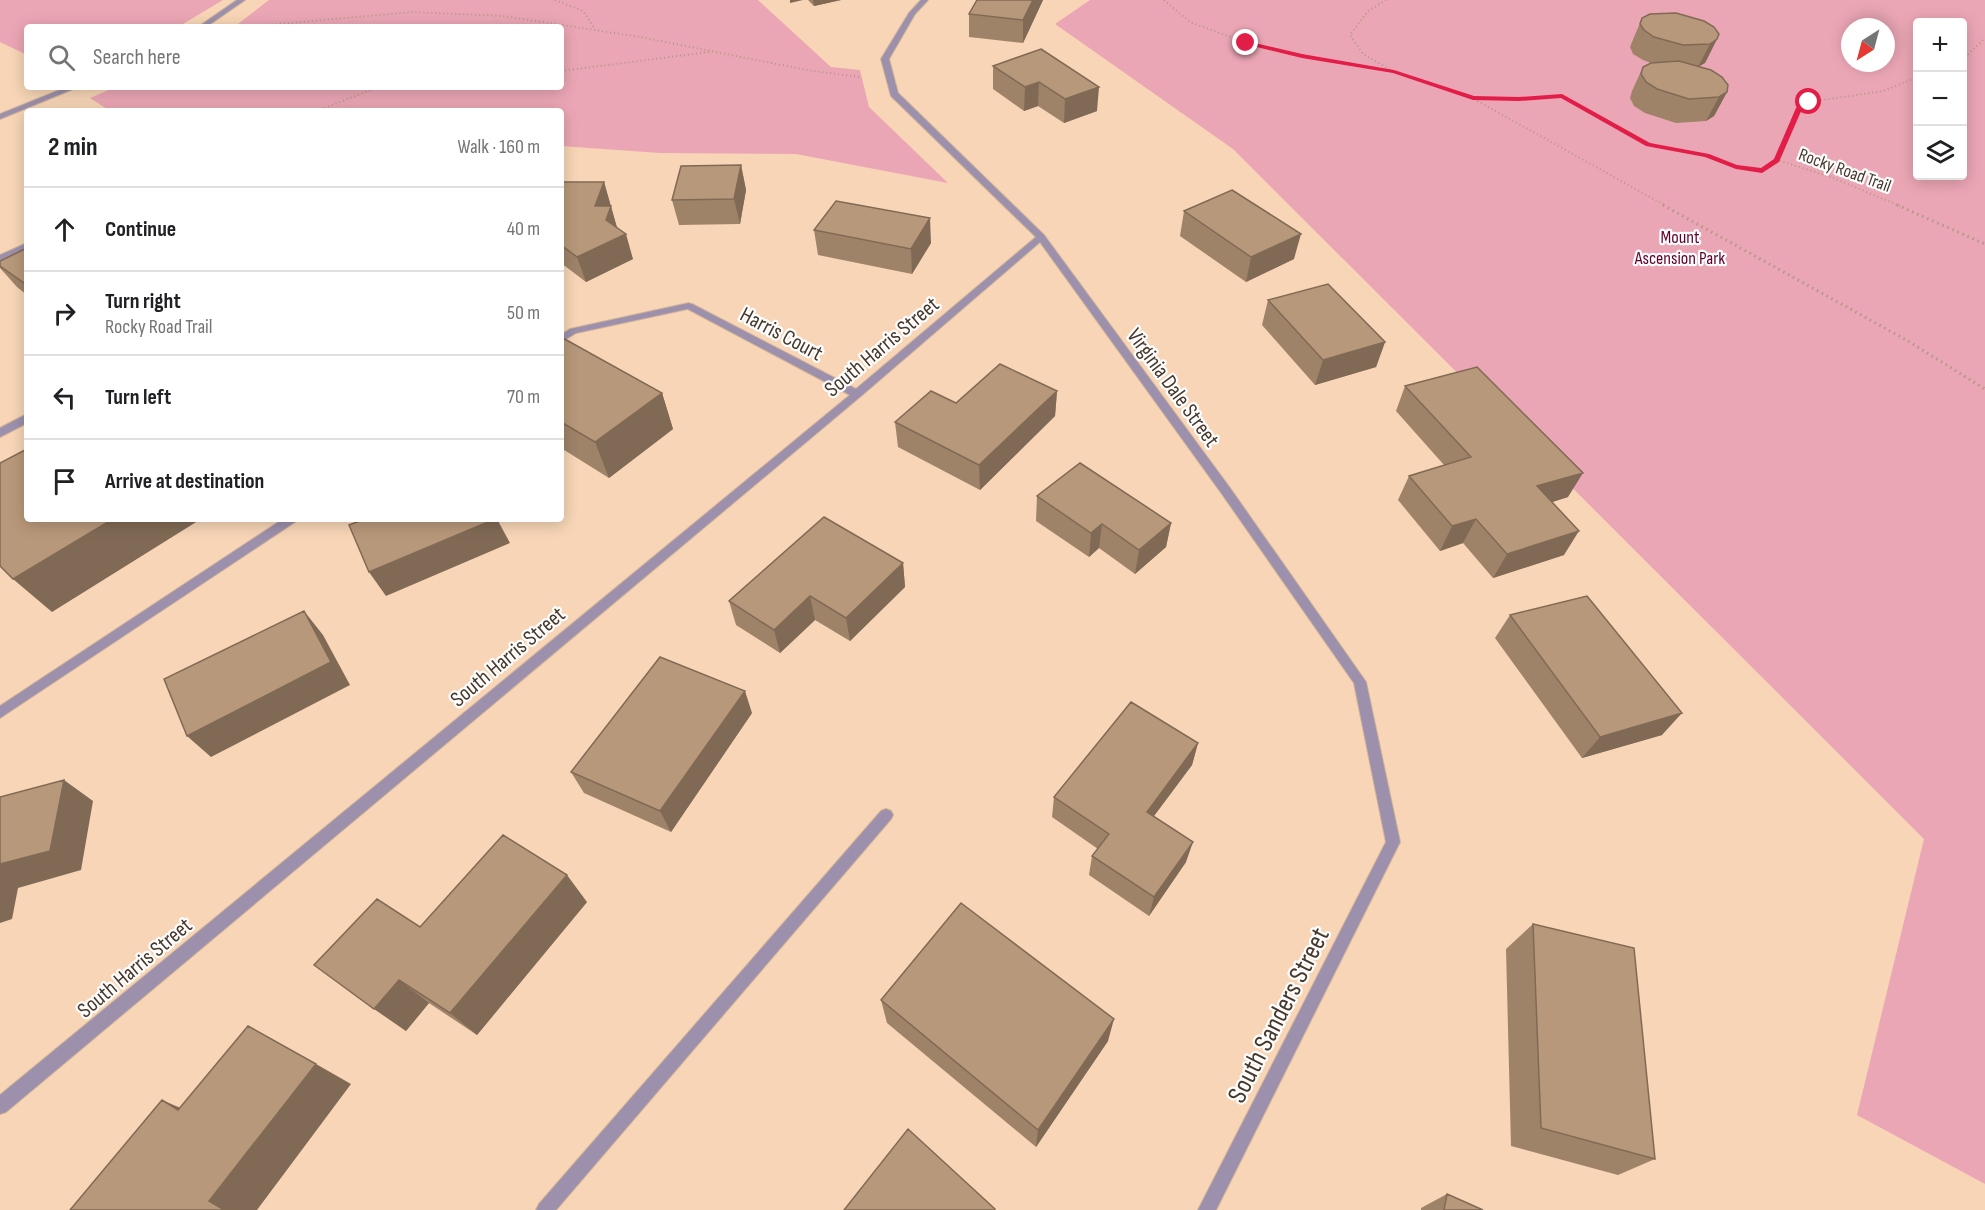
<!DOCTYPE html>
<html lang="en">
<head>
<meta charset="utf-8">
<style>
  :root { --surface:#fff; --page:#f2f2f2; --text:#202124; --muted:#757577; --line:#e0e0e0 }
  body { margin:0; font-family:"Sofia Sans Condensed",sans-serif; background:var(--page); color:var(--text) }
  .controls { position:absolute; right:18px; top:18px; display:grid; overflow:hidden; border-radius:6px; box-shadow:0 3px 15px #0003 }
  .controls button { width:54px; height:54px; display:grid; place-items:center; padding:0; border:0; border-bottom:2px solid var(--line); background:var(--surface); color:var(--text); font:30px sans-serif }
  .compass { position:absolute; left:1841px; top:18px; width:54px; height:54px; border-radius:50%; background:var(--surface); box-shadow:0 3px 15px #0003; rotate:216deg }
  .stop { position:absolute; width:18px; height:18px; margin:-14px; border:4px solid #e11d48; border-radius:50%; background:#fff }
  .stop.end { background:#e11d48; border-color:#fff; box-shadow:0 2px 6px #0008 }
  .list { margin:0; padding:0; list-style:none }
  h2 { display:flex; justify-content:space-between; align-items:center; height:78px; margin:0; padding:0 24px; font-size:26px }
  h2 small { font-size:20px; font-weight:400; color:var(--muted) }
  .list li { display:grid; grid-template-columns:39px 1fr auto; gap:18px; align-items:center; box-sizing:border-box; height:84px; padding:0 24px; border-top:2px solid var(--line) }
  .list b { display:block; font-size:22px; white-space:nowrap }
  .list p { margin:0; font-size:20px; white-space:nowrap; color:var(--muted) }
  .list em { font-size:20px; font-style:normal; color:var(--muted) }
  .icon { flex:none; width:33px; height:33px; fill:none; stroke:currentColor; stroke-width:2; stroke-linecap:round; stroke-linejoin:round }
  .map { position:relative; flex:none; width:1985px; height:1210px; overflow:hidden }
  .search { position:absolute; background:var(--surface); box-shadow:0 3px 15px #0003; left:24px; top:24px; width:540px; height:66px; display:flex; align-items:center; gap:15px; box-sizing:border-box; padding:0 21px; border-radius:6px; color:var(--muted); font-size:22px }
  .panel { position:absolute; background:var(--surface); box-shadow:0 3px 15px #0003; left:24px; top:108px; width:540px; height:414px; border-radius:6px }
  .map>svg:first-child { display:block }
</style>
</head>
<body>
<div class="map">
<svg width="1985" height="1210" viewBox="0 0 1985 1210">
  <rect width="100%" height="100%" fill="#f7d5b6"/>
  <path fill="#eba6b5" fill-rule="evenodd" d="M0,0H223L178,27H27V55L0,42Z
    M269,0H758L831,67L860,70L869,107L948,183L796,154L660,153L561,146V111H110L90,98L116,87H561V27H234Z
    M1090,0H1985V1184L1857,1115L1924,839L1233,149L1055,24ZM1918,22H1962V176H1918ZM1850,27H1886V63H1850Z"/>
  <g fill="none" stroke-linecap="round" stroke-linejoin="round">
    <g stroke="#d0b398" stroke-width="2">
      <path id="lane" d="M27,243V249L0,261V255Z
        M689,303L694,306L692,308L576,333L561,342V335L570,329Z
        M283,519H297L295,522L0,718V706Z
        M886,809L891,811L893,815L891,819L556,1210H536L539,1204L881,811Z"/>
    </g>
    <g stroke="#d0b398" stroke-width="2">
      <path id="street" d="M237,0H245L206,27H198Z
        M921,0H928L915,14L889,59L898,93L1044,235L1230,488L1366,682L1400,842L1216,1210H1198L1386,842L1354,683L1222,494L1040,242L861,396L6,1112L0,1114V1095L850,395L686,308V304H692L856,389L1036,237L891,96L881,59L909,13Z
        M67,87H78L0,119V114Z
        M27,414V423L0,437V428Z"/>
    </g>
    <path stroke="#b19880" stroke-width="2" stroke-dasharray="1 3" stroke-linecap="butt" d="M555,0L583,11L595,29
      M1164,0L1190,22L1246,43L1302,56L1391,71
      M1386,0L1368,11L1350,35L1363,54L1394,72L1473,98L1519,99L1562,96L1648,145L1706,156L1736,167L1762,171L1777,160L1831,177L1900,206
      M256,26L412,12L503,16L640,37L807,70L860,77
      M1962,60L1985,38
      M561,71L709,52
      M1474,99L1666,206
      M317,111L378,87
      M1777,160L1799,108L1809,102L1883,91L1918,77"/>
    <path stroke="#b19880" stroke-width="3" stroke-dasharray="1.5 4" stroke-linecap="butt" d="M1663,205L1908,341L1985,389
      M1897,205L1985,244"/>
    <use href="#lane" fill="#9c90ac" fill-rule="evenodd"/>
    <use href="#street" fill="#9c90ac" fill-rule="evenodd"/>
  </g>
  <path fill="#9e8369" d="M808,0H841L814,6Z
    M977,0H1043L1023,43L969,37V14Z
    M1642,18L1717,39L1705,63L1699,66L1727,92L1714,116L1706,121L1676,123L1645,113L1634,106L1630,98L1632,91L1643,67L1651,63L1643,60L1633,54L1630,47Z
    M1041,49L1097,111L1064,123L1038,106L1024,111L993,89V66Z
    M741,165L746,190L740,224L679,225L672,200Z
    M561,182H604L617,228L633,259L586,282L561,263Z
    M1184,211L1294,259L1246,282L1180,236Z
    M814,230L931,243L912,274L818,255Z
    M27,248V295L17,287L0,268V261Z
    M1268,300L1385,342L1376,367L1315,385L1262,325Z
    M561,337L662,393L673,429L609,478L561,448Z
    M1405,386L1568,497L1552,502L1564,555L1493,578L1463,543L1440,551L1398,500L1409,476L1444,465L1396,411Z
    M1057,391L1055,416L980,490L898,447L895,422L956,403Z
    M1037,496L1171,523L1166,547L1135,574L1099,548L1089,557L1036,521Z
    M903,563L905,587L850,641L815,620L780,653L736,625L729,601Z
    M1510,615L1662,735L1582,758L1495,638Z
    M752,713L671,832L584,793L571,772Z
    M1198,743L1192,765L1154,816L1186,862L1149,916L1089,875L1092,856L1098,849L1052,817L1054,797Z
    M587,902L477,1035L429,1003L406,1031L314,965L420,927Z
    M1533,924L1655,1159L1618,1175L1511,1146L1506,949Z
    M881,1000L1108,1041L1036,1147L887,1023Z
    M1447,1194L1483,1210H1421V1208Z"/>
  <path fill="#816a55" d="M790,0H803L790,3Z
    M813,0H841L814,6Z
    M1033,0H1043L1023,43V20Z
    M1717,39L1705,63L1698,67L1710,44Z
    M1039,82L1038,106L1024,111L1025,87Z
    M1099,87L1097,111L1064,123L1065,99Z
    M1727,92L1714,116L1706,121L1719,97Z
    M741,165L746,190L740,224L734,199Z
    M604,182L618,231L626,234L633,259L586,282L577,257Z
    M930,218L931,243L912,274L911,249Z
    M1301,234L1294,259L1246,282L1251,257Z
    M1385,342L1376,367L1315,385L1323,360Z
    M1057,391L1055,416L980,490L979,465Z
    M662,393L673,429L609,478L595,442Z
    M1583,473L1568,497L1524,511L1537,486Z
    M113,519H201L52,612L13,579Z
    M495,519H497L510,543L386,596L369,572Z
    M1476,519L1463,543L1440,551L1452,526Z
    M1171,523L1166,547L1135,574L1139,550Z
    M1102,524L1099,548L1089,557L1091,533Z
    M1579,531L1564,555L1493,578L1507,554Z
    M903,563L905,587L850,641L846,618Z
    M810,596L815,620L780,653L774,630Z
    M304,611L323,635L350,685L211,757L187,736Z
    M745,691L752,713L671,832L660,811Z
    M1682,713L1662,735L1582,758L1600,737Z
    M1198,743L1192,765L1142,832L1147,812Z
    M64,780L93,801L81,870L18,888L12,919L0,923V864Z
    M1193,842L1186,862L1149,916L1154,897Z
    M567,875L587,902L477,1035L450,1013Z
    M399,980L429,1003L406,1031L374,1009Z
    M1114,1019L1108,1041L1036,1147L1038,1130Z
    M316,1064L351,1084L257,1210H224L209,1201Z
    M162,1100L206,1119L178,1110Z"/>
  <path fill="#b8987a" stroke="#816a55" stroke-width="1.5" d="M977,0H1033L1023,20L969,14Z
    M1676,13L1704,21L1714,27L1719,34L1717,39L1710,44L1683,45L1654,37L1644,30L1640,24L1642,18L1650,14Z
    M1041,49L1099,87L1065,99L1039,82L1025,87L993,66Z
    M1679,61L1711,70L1722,77L1728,85L1727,92L1719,97L1689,99L1657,89L1646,82L1641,74L1643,67L1651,63Z
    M741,165L734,199L672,200L681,166Z
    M561,182H604L595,206H611L606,220L626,234L577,257L561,245Z
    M1232,190L1301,234L1251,257L1184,211Z
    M836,201L930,218L911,249L814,230Z
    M27,248V285L0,266V261Z
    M1328,284L1385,342L1323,360L1268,300Z
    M561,337L662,393L595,442L561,422Z
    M1000,364L1057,391L979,465L895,422L931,391L956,403Z
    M1477,367L1583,473L1537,486L1579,531L1507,554L1476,519L1452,526L1409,476L1471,457L1405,386Z
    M25,450L27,452V519H113L13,579L0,566V463Z
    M1080,463L1171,523L1139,550L1102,524L1091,533L1037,496Z
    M824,517L903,563L846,618L810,596L774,630L729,601Z
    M365,519H495L369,572L349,525Z
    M1587,596L1682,713L1600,737L1510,615Z
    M304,611L331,662L187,736L164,679Z
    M660,657L745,691L660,811L571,772Z
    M1131,702L1198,743L1147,812L1193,842L1154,897L1092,856L1109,834L1054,797Z
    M64,780L50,851L0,864V797Z
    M503,835L567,875L450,1013L399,980L374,1009L314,965L377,899L420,927Z
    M961,903L1114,1019L1038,1130L881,1000Z
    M1533,924L1634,948L1655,1159L1541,1128Z
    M248,1026L316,1064L209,1201L224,1210H70L162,1100L178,1110Z
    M908,1129L995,1209L994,1210H844Z
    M1447,1194L1483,1210H1444Z"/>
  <path fill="#e11d48" d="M1246,41L1302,54L1394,70L1474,96L1519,97L1562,94L1650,143L1709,154L1737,165L1761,168L1774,159L1796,108L1807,100L1812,102L1802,109L1779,162L1762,173L1736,169L1705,157L1646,146L1561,98L1519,101L1473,100L1393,73L1302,58L1244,44Z"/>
  <g text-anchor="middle" stroke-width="4.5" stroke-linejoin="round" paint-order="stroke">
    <g font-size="18" fill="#46392c" stroke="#fdfdfd">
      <text transform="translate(1845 170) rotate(20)" y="6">Rocky Road Trail</text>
    </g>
    <g font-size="18" fill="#60022a" stroke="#fdfdfd">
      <text x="1680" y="243">Mount<tspan x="1680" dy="21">Ascension Park</tspan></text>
    </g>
    <g font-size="22" fill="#46392c" stroke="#fdfdfd">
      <text transform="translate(782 333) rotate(28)" y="8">Harris Court</text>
      <text transform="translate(881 346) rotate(-40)" y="8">South Harris Street</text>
      <text transform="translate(1174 387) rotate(54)" y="8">Virginia Dale Street</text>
      <text transform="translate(507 656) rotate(-40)" y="8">South Harris Street</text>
      <text transform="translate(134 967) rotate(-40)" y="8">South Harris Street</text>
    </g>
    <g font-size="27" fill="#46392c" stroke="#fdfdfd">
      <text transform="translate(1278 1015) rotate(-63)" y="9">South Sanders Street</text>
    </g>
  </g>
</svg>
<div class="controls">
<button>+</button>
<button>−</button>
<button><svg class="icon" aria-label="layers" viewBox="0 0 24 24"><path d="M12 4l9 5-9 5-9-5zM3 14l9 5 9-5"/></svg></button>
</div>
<svg class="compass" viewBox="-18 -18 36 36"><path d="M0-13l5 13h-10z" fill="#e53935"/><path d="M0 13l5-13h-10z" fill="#757577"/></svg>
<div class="stop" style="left:1809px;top:102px"></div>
<div class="stop end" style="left:1246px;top:43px"></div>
<div class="search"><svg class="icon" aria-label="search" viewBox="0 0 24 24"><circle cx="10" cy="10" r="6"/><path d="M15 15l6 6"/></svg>Search here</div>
<section class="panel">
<h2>2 min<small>Walk · 160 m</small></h2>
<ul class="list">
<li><svg class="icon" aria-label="ahead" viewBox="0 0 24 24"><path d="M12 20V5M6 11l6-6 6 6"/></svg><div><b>Continue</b></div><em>40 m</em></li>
<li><svg class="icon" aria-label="right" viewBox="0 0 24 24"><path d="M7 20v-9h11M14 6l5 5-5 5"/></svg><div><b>Turn right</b><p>Rocky Road Trail</p></div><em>50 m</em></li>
<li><svg class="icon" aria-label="left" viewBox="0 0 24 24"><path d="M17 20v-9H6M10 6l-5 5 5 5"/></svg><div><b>Turn left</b></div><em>70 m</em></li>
<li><svg class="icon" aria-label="arrive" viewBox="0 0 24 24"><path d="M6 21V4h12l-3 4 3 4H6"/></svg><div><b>Arrive at destination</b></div></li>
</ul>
</section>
</div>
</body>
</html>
